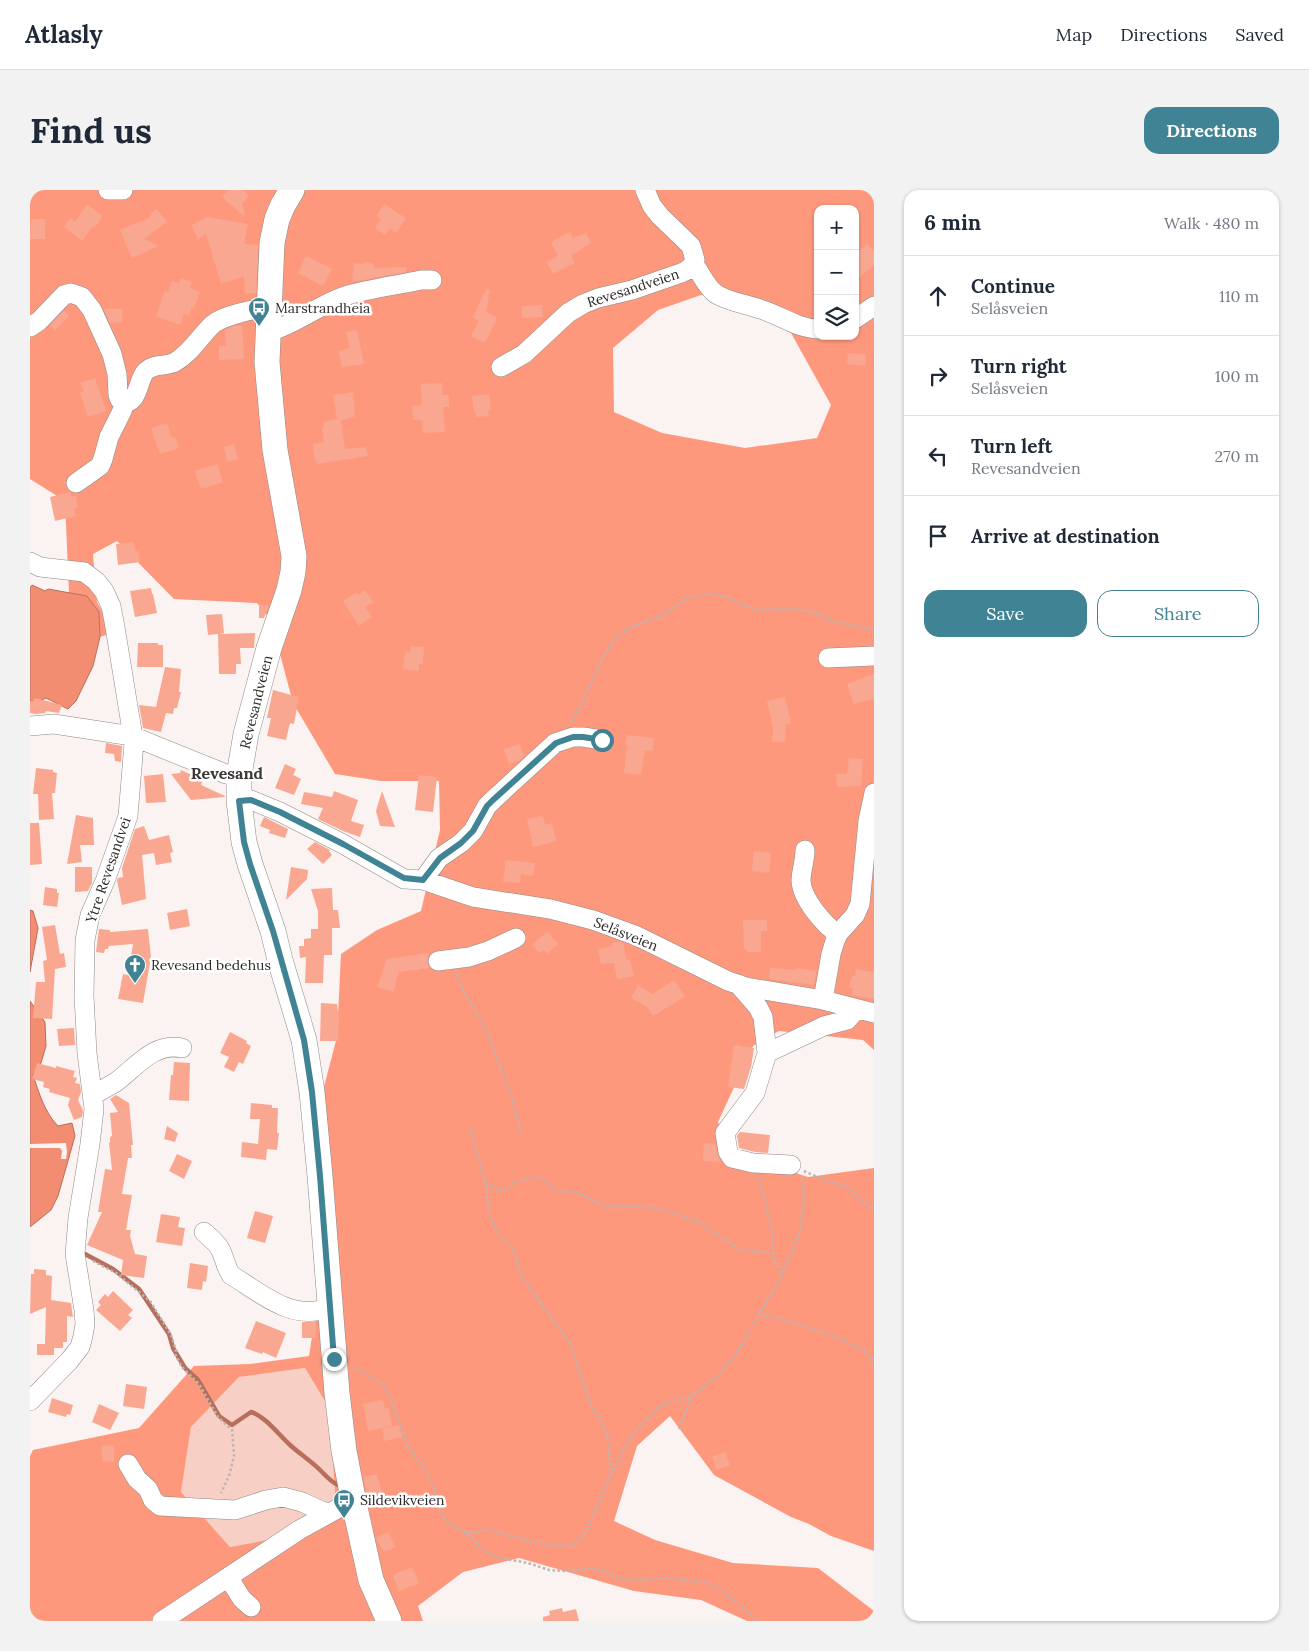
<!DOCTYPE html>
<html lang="en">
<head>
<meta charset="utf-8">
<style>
  :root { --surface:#fff; --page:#f2f2f3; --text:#1f2937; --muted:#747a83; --line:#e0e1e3; --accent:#408394 }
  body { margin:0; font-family:Lora,serif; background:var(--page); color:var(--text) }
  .controls { position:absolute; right:15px; top:15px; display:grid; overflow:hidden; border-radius:10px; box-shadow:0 1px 4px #0004 }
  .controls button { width:45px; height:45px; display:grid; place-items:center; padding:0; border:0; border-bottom:1px solid var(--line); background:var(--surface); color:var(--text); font:25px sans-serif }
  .stop { position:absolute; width:15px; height:15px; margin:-11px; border:4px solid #408394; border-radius:50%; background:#fff }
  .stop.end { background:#408394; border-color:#fff; box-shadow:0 1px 5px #0008 }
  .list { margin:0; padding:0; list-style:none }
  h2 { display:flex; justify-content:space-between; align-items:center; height:65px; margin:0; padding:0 20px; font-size:21px }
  h2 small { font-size:16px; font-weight:400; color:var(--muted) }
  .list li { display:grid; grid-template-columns:32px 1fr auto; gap:15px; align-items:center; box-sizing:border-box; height:80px; padding:0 20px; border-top:1px solid var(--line) }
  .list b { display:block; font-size:19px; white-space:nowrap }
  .list p { margin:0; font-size:16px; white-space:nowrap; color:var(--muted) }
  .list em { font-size:16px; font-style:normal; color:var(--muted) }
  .actions { display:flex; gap:10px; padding:15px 20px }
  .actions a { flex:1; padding:11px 0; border:1px solid var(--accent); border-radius:15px; text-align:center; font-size:18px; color:var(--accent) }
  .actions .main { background:var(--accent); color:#fff }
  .icon { flex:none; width:28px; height:28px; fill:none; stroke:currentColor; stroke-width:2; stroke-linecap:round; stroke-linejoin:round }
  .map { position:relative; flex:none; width:844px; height:1431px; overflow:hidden; border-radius:15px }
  header { display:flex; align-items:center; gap:30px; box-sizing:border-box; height:70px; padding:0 25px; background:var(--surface); border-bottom:1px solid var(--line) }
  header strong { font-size:24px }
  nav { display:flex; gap:28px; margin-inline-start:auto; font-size:18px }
  .intro { display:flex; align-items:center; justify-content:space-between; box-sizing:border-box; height:120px; padding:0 30px }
  h1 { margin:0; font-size:35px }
  .button { padding:12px 22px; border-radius:15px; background:var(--accent); color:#fff; font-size:18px; font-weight:700 }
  main { display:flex; gap:30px; padding:0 30px }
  aside { flex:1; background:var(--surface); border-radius:15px; box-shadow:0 1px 4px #0004 }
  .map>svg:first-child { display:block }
</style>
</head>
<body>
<header>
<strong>Atlasly</strong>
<nav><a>Map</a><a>Directions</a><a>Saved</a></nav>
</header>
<div class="intro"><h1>Find us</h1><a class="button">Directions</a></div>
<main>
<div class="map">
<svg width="844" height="1431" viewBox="0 0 844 1431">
  <rect width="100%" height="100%" fill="#fbf3f1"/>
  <path fill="#f8cfc4" d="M275,1178L299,1218L305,1301L303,1311L264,1346L200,1357L151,1302L161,1237L209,1187Z"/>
  <path fill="#fe987d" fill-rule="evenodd" d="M0,0H844V860L833,850L749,841L723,856L688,932L700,962L778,987L844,978V1361L801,1346L779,1334L761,1327L684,1285L640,1226L607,1256L584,1331L625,1350L703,1373L788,1378L844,1421V1431H717L671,1410L604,1401L489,1368L433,1382L388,1416L393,1431H0V1266L3,1260L109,1238L164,1176L220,1174L279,1166L290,1095L279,1012L286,927L307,847L311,764L347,740L391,721L410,640L409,591H351L305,584L263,513L241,430L227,413L144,409L87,351L63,364L67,412L73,423L79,444L70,447L69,422L57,406L39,403L35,311L0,289ZM788,19H825V146H788ZM671,105L702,110L761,143L801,215L787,248L715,258L632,243L584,222L583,158L628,120ZM275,1178L299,1218L305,1301L303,1311L264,1345L200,1357L151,1302L161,1237L209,1187Z"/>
  <path fill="#f28d72" stroke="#b76f5c" d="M2,395L15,401L18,399L57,406L69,422L70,447L63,476L46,511L38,519L16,508L0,516V398Z
    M0,720L3,721L8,738L0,782Z
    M0,811L15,832L16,856L11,873L3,885C9,903 15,923 28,936L42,933L45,946L28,1006L21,1020L0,1037Z"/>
  <path fill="#fbf3f1" d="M36,953L37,962L36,969H31L32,961L30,958H0V954Z"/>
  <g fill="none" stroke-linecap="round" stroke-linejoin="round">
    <path stroke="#b76f5c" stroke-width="4.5" d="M55,1064L83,1079L109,1099L139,1144L143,1158L155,1178L168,1190L189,1226L202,1235L221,1222C235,1226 249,1245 260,1255C270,1264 281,1271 290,1280C296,1286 301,1292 308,1295"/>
  </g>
  <path fill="#f9a791" d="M199,0H213L219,6L212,13L215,27L192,7Z
    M57,14L71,25V29L65,37L63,36L52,51L34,37L40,28L45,32Z
    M354,14L376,28L366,43L360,38L355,45L345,38L351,29L346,26Z
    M127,19L137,32L114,49L128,56L102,68L90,40L119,28L121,23Z
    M177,27L218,34L214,54L228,55L226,103L215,104L214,86L191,94L176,44L168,49L161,35Z
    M1,29H15V49H0Z
    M540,42L543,48L556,43L561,53L541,65L545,73L523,84L517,72L528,66L521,52Z
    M838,54L844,61V75L825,91V64Z
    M276,66L302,79L293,96L268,83Z
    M334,72L344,74V78L376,77V82L322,92L324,73L334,74Z
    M151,88L162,92L160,98L170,102L164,118L162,117L159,125L154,124L150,135L126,126L135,101L138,102L142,91L149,94Z
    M456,99L460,100L456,122L467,128L455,153L441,146L449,131L443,128Z
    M512,115L513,127L492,128V116Z
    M74,119H92V132L80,133Z
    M34,121L39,126L25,140L20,135Z
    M204,136H212L214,169L189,170V156H196L195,140Z
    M327,140L334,174L312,177L308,161L320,158L316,142Z
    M818,163L836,165L835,176L817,174Z
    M65,188L76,221L58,227L50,203L54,202L50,193Z
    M412,193V205H419V217H413L415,242L393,243L392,230H383L382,216L392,215L391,194Z
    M323,202L325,227L311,230L315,259L336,257L338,266L287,274L286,270L285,271L283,258H284L283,254L294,252L292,238H294L293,232L307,229L303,205Z
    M459,204L461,221H458L459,226L446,227L445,222L444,223L442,206Z
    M137,233L142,248L145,247L149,258L130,264L121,238Z
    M204,254L208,269L197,272L194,257Z
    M187,274L193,292L171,299L165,281Z
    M40,302L42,307L46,306L48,318L44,319L46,326L25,331L20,307Z
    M104,352L105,361H108L110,372L88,375L86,354Z
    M121,398L122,404H123L127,423L105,427L100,401Z
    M335,400L343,412L335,417L342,427L329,436L313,411L326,403L328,405Z
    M229,415H239L234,428H229Z
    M192,424L194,443L190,444L225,443L224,458H210L211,474H206V484H189L188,444L178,445L176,425Z
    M108,453H128V455H133V477H107Z
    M381,456L394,457L393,474H389V481L373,479L375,462L380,463Z
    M135,477L151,479L149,502H151L147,518H144L143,524L136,523L131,542L113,538L109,515L126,517Z
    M844,484V509L824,514L817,494Z
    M243,500L269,507L264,534L260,533L256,550L237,546L241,528H237Z
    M755,507L761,533L756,534L755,552H742L743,538L737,511Z
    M5,508L32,515L29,523L16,521L15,523L5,524L0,523V511L3,512Z
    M597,545L624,548L623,561L615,560L611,585L594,583L597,556L595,555Z
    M76,553L92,556L91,572L85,571L84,564L75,563Z
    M490,554L494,566L489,571L479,574L474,559Z
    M819,568L833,569L831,596L807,597L806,584H817Z
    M255,574L266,579L263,585L271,589L264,605L245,598Z
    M6,578L23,580V582L27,583L25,603H22L24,629L9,630L8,604H3Z
    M151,580L173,590L171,595L195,606V607L161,610L141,584L150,583Z
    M133,584L136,612L116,613L114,586Z
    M389,585L407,587L403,622L385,620Z
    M304,601L328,610L321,631L334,635L330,647L313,641L288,629L293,618L271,614L274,602L302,607Z
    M352,601L365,637L350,636L346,621Z
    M46,625L63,628L64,655H50L52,672L37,674Z
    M513,626L515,635L522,633L526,651L503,657L497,629Z
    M234,627L258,639L255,648L239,643L240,640L230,636Z
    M0,633H9L12,674L0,675Z
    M114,636L119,650L139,645L143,662L140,663L142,672L126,675L124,663L112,665L116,709L92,715L87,690L88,688L93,687L92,678L105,639Z
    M285,652L300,660L299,661L302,665L293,674L277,659Z
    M724,661L741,663L739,683L722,681Z
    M476,670L505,673L503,686L491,684L490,693L473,692Z
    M45,677H62V693L58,701L45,702Z
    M261,677L278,680L277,689L256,710Z
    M15,697L27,699V703H29L27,717L13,715Z
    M302,698L303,720H308L310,738H302V765H294L293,793H275L276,767L270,768L269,756H274V749L281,748V739H288V721L281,699Z
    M157,719L160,736L140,740L137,723Z
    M713,730H737V741H731V762H717V759H714Z
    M25,735L30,764L34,763L36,777L25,779L22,829L3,828L6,792H15L13,771L17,770L12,737Z
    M69,739L80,740V742L118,739L121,767L113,813L88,809L93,784L98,785L103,754L79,756L78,759H75L74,763L66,762Z
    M517,742L528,754L517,764L514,760L510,763L502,755Z
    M590,752L593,753L597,770L600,769L604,786L587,789L584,773L571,774L568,759L583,756L582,753Z
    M398,763L397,773L399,778L369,782L363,802L347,797L357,769Z
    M740,778L766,780V778L786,781L784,795L739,789Z
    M826,779L844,782V809L822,805L823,798L819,797L822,786H825Z
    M644,790L655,806L623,826L617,817L601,808L608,795L623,804Z
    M291,813L307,814L309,830L308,851H290Z
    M44,838L45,855L29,856L27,839Z
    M200,842L217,851L216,853L221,856L213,874L209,872L204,882L194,877L199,867L190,863Z
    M704,855L724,858L721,877L714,899L698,897Z
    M144,872L160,873L159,911L139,910L141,885H143Z
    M7,873L26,878V876L45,881L43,887L47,888L45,893L50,894L51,902L48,910L53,920L52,927L44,930L38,915L40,908L19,902L20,899L13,897L14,892L2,889Z
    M86,905L99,913L103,955H101L102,968H98L92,1004L102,1005L96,1040H101L100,1046L105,1064L117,1066L114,1088L91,1085L93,1070L57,1055L72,1022H68L75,979L82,980L79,953L80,952V947L82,946L80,923L88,922L80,909Z
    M221,913L242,915V918H248L247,943H249L247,960L237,959L236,970L211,967L212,952L228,954L230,929H220Z
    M137,936L148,943L145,952L134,949Z
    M710,942L740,945L738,963L725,962L709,958L707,946Z
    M674,953L685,954L687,964L691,972L673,971Z
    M147,964L162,971L154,989L139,981Z
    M225,1021L243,1026L235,1053L217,1048Z
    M131,1024L150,1027L148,1037L155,1038L152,1056L126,1052Z
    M160,1073L178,1076L176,1092L173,1091L172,1100L157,1098Z
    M4,1079L16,1080V1085L22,1086L21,1110L41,1113L43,1127L37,1126V1152H33V1158H24V1165H7V1154H15L16,1117L0,1124L1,1084H4Z
    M83,1101L103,1120L98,1125L102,1128L90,1141L66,1120L71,1115L68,1112L75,1104L78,1107Z
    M226,1131L256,1143L246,1168L233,1162L232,1164L215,1158Z
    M272,1132H286V1148H272Z
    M96,1194L117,1197L114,1219L93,1216Z
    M22,1208L43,1215L40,1225L37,1224L36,1227L18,1222Z
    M353,1210L355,1218H359L362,1236L338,1241L333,1214Z
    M69,1214L89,1223L80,1240L62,1232Z
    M369,1235L372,1247L354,1251L353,1239Z
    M84,1255V1272L72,1271V1256Z
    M695,1262L700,1275L687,1280L682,1267Z
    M347,1284L352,1303L337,1306L334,1287Z
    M358,1342L366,1357L354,1362L346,1348Z
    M382,1377L389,1393L369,1401L363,1385Z
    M532,1418L533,1422L546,1419L549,1431H513V1427L520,1425L519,1421Z"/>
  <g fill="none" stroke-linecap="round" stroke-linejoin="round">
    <g stroke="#8f8886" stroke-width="20">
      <path id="minor" d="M78,0H93
        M663,73C671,83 676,97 686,104C699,112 716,114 730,119C750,125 766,138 788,139
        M825,129L844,116
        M0,137L9,131L34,105L41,103L52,107L62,120L82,164L87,184L88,205L90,210C109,219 107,189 116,181C125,173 136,177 145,172C161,163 170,146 183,134C195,125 224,119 238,118
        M238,142C265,135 288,115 315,106C337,99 368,95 391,90H402
        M471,177L494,164L538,123L553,114L568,108L602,100L651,83C658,81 662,77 665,70L661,56L630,26L622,16L615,0
        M46,293L70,276L73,269L79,247L92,221L95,212
        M0,372L10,377L54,382L66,391L74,401L81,416L85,437L104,553L98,626L75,691L60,725L55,750L54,806L57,863L64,919L60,954L48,1028L45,1064L54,1120L55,1134L53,1146L50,1157L39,1171L0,1211
        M798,468L844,466
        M0,536L24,534L102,546L196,584L209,585
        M209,611L221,610L250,622L313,654L374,689L393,690L443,707L520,719L563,730L607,746L698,791L716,797L793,810L844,823
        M775,660C775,671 771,681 771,691C772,709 794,735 808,744
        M393,690L409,668L431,653L443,641L457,616L463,610L525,553L543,547H553L572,550
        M408,771L439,767L458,761L486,748
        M708,794L728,817L733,827L737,863
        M793,810L801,764L805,751L808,744L825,725L830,714L838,631L844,603
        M62,904H65C72,900 79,896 86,892C106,877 124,852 152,858
        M761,975L723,973L702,968L698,962L695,943L725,903L737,863L794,836L817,830L827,819
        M174,1042C180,1048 188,1053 191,1061C195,1069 196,1078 201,1085C231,1103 263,1133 300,1117
        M98,1274L107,1289L118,1299L123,1310L130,1316L205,1320L236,1310L253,1307L272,1312L298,1324
        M198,1387L212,1409L221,1417
        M132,1431L269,1340L316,1314L324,1313"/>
    </g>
    <g stroke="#8f8886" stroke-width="26">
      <path id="major" d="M262,0L253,15L247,29L242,53L237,172L245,260L264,366L263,382L259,400L239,458L216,544L209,585V611L214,652L220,674L243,741L250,770L274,850L282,902L290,986L307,1203L314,1261L324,1313L341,1390L359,1431"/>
    </g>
    <path stroke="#bbb5b3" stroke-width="2.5" stroke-dasharray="2.5 2.5" stroke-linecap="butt" d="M541,532L547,523L575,464L587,446L604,436L631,426L658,408L675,404L692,406L728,420L764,419L783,422L805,432L844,440
      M427,784L430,794L458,844L483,911L492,946
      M440,938L456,994L459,1023L468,1044L483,1059L492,1087L541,1155L558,1209L577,1243L581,1281
      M774,981L794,990L817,997L844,1020
      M729,988L742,1041L743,1063
      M456,994L472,1002L485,991L511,988L526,1000L548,1003L574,1016H614L644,1023L666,1031L712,1060L743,1063L751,1084
      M63,1071L86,1083L120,1111L141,1145L146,1160L145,1164L152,1177L169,1194L188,1227L202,1240L204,1266L199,1286L191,1303
      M730,1124C756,1131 819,1147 837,1164C840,1166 842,1171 844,1174
      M324,1178L350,1192L360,1206L378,1256L395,1279L404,1299L410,1320L415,1330L436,1343L456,1362L470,1368L498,1373L519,1380L533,1381L566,1378L590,1389L603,1390L643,1388L677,1393L693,1401L728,1431
      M649,1239L662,1206
      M436,1343L459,1340L515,1355L535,1356L547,1353L556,1342L582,1282L602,1245L631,1215L662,1206L687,1186L705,1166L752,1085L770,1042L774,1009L772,987"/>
    <use href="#minor" stroke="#fff" stroke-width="19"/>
    <use href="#major" stroke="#fff" stroke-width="25"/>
  </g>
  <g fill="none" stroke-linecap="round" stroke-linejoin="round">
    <path stroke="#408394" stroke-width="6" d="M304,1169L290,986L282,902L274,850L243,741L220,674L214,652L209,611L221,610L250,622L313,654L374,688L393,690L410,668L431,653L443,641L457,616L463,610L526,553L543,547H553L572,550"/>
  </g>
  <defs>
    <g id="bus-pin" transform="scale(1.125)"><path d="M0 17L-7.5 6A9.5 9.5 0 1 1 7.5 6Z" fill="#408394" stroke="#fff"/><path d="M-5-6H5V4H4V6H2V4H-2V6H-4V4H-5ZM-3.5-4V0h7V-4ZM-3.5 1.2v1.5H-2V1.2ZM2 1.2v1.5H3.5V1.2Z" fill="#fff"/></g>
    <g id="church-pin" transform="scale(1.125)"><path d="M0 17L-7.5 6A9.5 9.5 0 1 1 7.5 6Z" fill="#408394" stroke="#fff"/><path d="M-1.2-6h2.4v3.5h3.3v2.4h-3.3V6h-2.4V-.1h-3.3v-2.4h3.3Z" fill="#fff"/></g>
  </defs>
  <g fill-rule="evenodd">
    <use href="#bus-pin" x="229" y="118"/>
    <use href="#church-pin" x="105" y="775"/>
    <use href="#bus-pin" x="314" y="1310"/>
  </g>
  <g text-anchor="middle" stroke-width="5" stroke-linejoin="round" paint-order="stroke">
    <g font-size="14" fill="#2c2928" stroke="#fff">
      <text transform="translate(603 98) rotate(-18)" y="5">Revesandveien</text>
      <text transform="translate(226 512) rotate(-76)" y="5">Revesandveien</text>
      <text transform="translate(78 680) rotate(-71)" y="5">Ytre Revesandvei</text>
      <text transform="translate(596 744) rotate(22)" y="5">Selåsveien</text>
    </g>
    <g font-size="14" fill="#2c2928" stroke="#fff" text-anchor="start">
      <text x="245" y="123">Marstrandheia</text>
      <text x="121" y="780">Revesand bedehus</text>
      <text x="330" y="1315">Sildevikveien</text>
    </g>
    <g font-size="16" font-weight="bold" fill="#3d3735" stroke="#fff">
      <text x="197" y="589">Revesand</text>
    </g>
  </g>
</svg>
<div class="controls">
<button>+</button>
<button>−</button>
<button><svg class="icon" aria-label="layers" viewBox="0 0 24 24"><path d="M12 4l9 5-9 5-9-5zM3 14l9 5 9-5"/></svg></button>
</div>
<div class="stop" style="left:572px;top:550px"></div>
<div class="stop end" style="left:304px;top:1169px"></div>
</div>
<aside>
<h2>6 min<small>Walk · 480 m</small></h2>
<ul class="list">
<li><svg class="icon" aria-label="ahead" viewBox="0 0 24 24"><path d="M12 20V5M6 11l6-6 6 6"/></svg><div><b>Continue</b><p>Selåsveien</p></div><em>110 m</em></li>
<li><svg class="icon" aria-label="right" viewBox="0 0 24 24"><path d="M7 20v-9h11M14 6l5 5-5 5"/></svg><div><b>Turn right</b><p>Selåsveien</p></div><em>100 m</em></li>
<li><svg class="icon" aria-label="left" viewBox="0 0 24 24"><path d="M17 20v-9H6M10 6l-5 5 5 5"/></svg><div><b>Turn left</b><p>Revesandveien</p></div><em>270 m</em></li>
<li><svg class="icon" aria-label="arrive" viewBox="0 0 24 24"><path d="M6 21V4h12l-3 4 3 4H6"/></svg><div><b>Arrive at destination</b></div></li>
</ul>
<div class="actions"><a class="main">Save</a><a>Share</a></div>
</aside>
</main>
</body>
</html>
